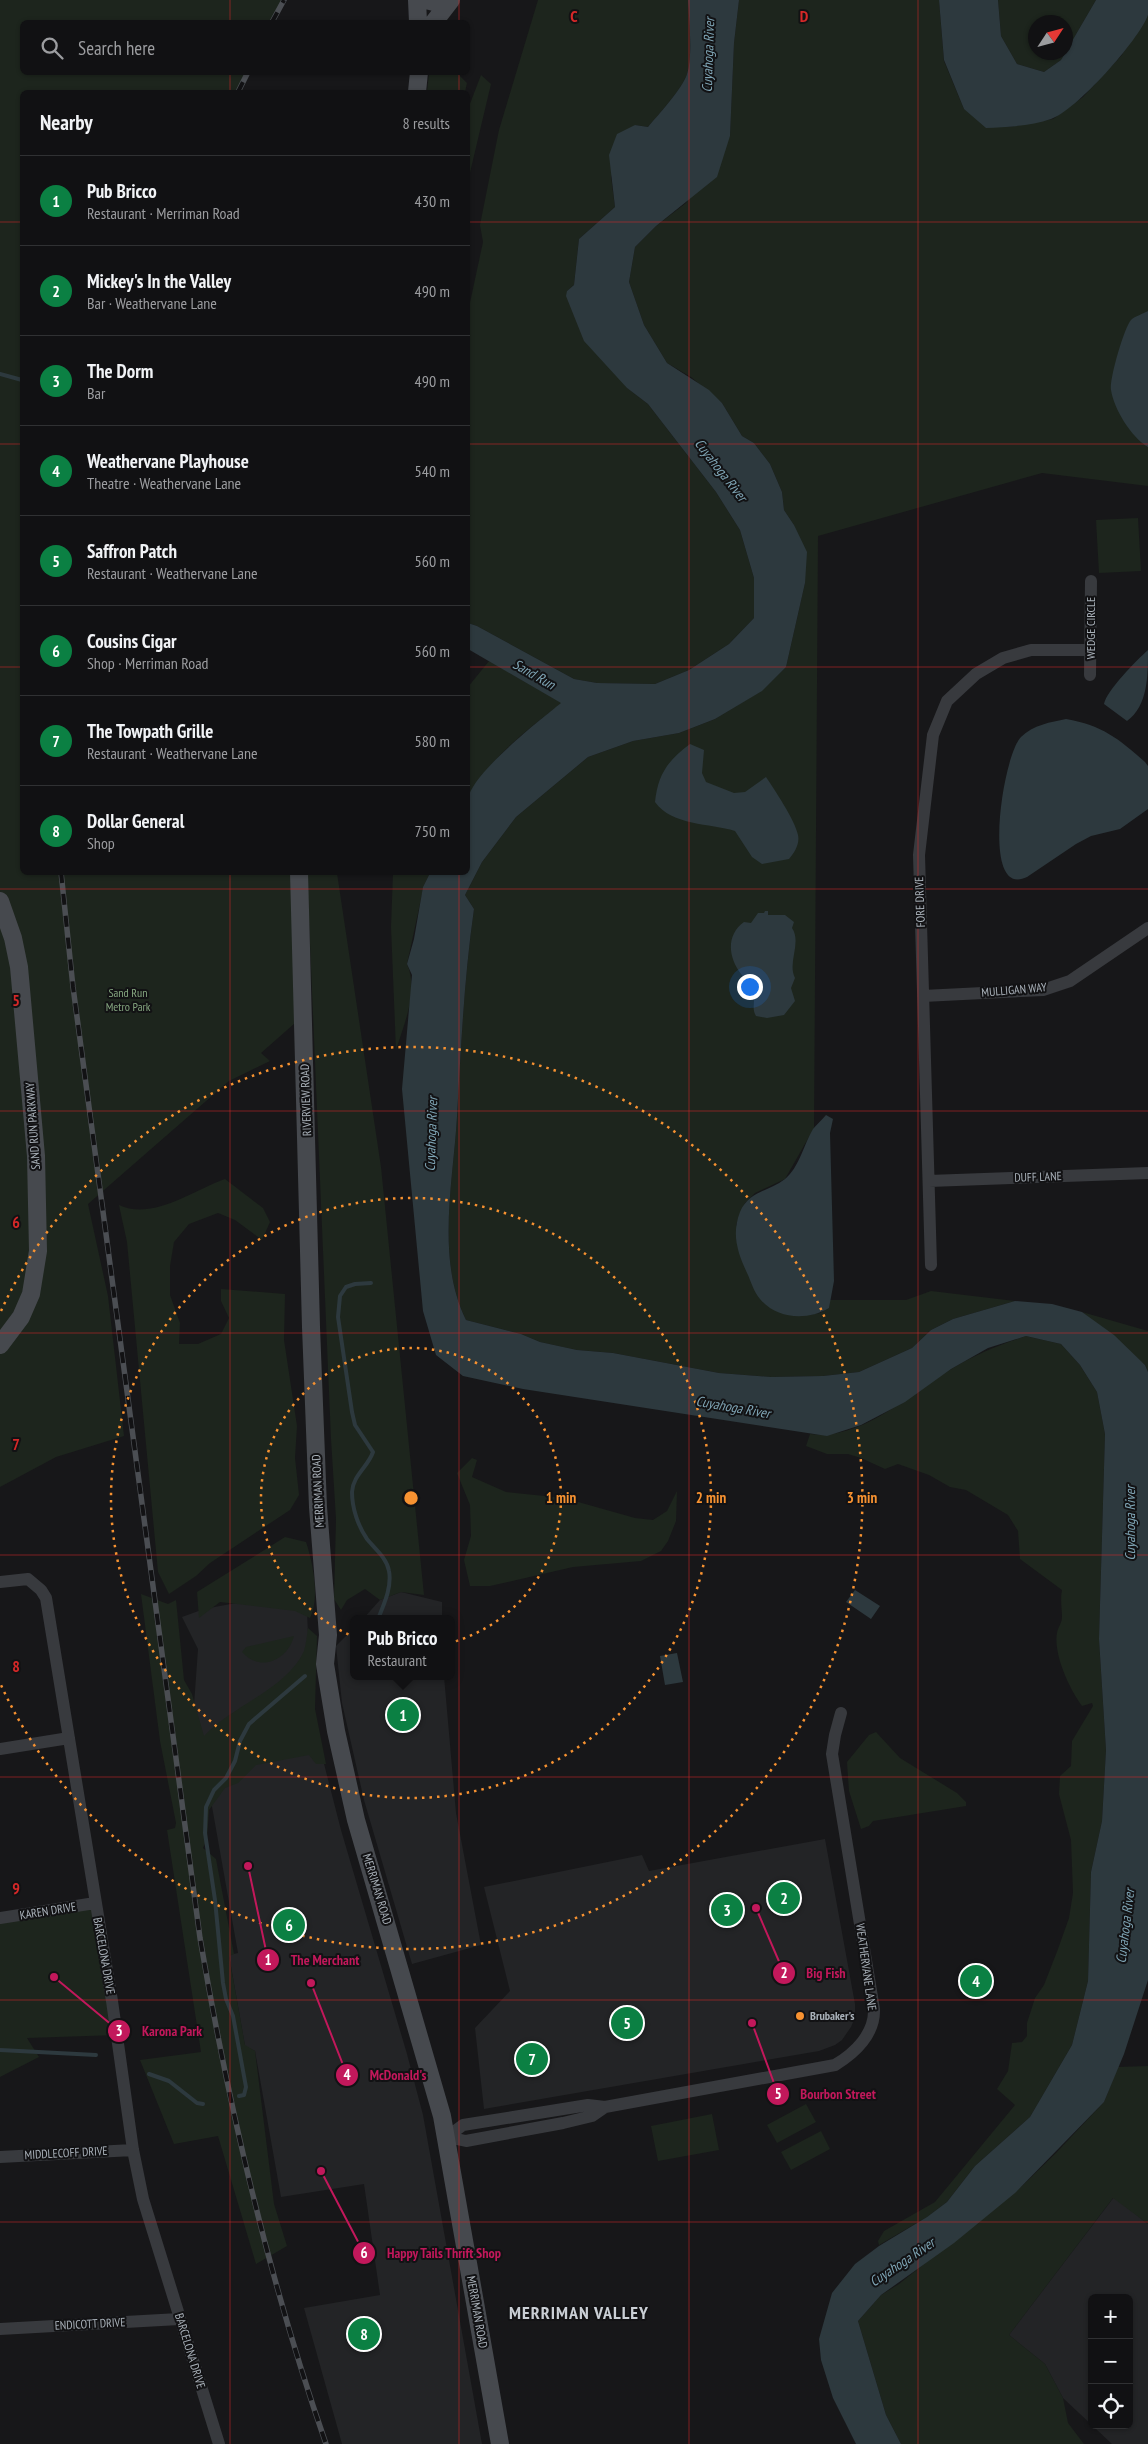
<!DOCTYPE html>
<html lang="en">
<head>
<meta charset="utf-8">
<style>
  :root { --surface:#111113; --page:#1a1a1c; --text:#f1f3f6; --muted:#9c9da0; --line:#303133; --accent:#0b8043 }
  body { margin:0; font-family:"PT Sans Narrow",sans-serif; background:var(--page); color:var(--text) }
  .controls { position:absolute; right:15px; bottom:15px; display:grid; overflow:hidden; border-radius:8px; box-shadow:0 1px 4px #0004 }
  .controls button { width:45px; height:45px; display:grid; place-items:center; padding:0; border:0; border-bottom:1px solid var(--line); background:var(--surface); color:var(--text); font:25px sans-serif }
  .compass { position:absolute; left:1028px; top:15px; width:45px; height:45px; border-radius:50%; background:var(--surface); box-shadow:0 1px 4px #0004; rotate:54deg }
  .you { position:absolute; left:749px; top:986px; width:18px; height:18px; margin:-12px; border:4px solid #fff; border-radius:50%; background:#1a73e8; box-shadow:0 0 0 8px #1a73e833 }
  .badge { display:grid; place-items:center; width:32px; height:32px; border-radius:50%; background:var(--accent); color:#fff; font-size:16px; font-weight:700 }
  .pin { position:absolute; translate:-50% -50%; border:2px solid #fff; box-shadow:0 1px 5px #0006 }
  .popup { position:absolute; left:350px; top:1615px; width:105px; height:65px; box-sizing:border-box; display:grid; place-content:center; border-radius:8px; background:var(--surface); filter:drop-shadow(0 1px 4px #0005); font-size:16px; white-space:nowrap; color:var(--muted) }
  .popup b { font-size:19px; color:var(--text) }
  .popup::after { content:''; position:absolute; left:50%; top:100%; margin-left:-10px; border:10px solid transparent; border-top-color:var(--surface) }
  .list { margin:0; padding:0; list-style:none }
  h2 { display:flex; justify-content:space-between; align-items:center; height:65px; margin:0; padding:0 20px; font-size:21px }
  h2 small { font-size:16px; font-weight:400; color:var(--muted) }
  .list li { display:grid; grid-template-columns:32px 1fr auto; gap:15px; align-items:center; box-sizing:border-box; height:90px; padding:0 20px; border-top:1px solid var(--line) }
  .list b { display:block; font-size:19px; white-space:nowrap }
  .list p { margin:0; font-size:16px; white-space:nowrap; color:var(--muted) }
  .list em { font-size:16px; font-style:normal; color:var(--muted) }
  .icon { flex:none; width:28px; height:28px; fill:none; stroke:currentColor; stroke-width:2; stroke-linecap:round; stroke-linejoin:round }
  .map { position:relative; flex:none; width:1148px; height:2444px; overflow:hidden }
  .search { position:absolute; background:var(--surface); box-shadow:0 1px 4px #0004; left:20px; top:20px; width:450px; height:55px; display:flex; align-items:center; gap:12px; box-sizing:border-box; padding:0 18px; border-radius:8px; color:var(--muted); font-size:19px }
  .panel { position:absolute; background:var(--surface); box-shadow:0 1px 4px #0004; left:20px; top:90px; width:450px; height:785px; border-radius:8px }
  .map>svg:first-child { display:block }
</style>
</head>
<body>
<div class="map">
<svg width="1148" height="2444" viewBox="0 0 1148 2444">
  <rect width="100%" height="100%" fill="#171719"/>
  <path fill="#232426" fill-rule="evenodd" d="M306,1590L311,1699L322,1756L341,1830L407,2054L423,2115L482,2444H342L304,2308L380,2295L364,2184L281,2197L255,2051L245,2046L229,1955L238,1953L194,1705L198,1649L182,1617L204,1609Z
    M401,1592L442,1602V1619H363L380,1600Z
    M354,1628V1676H444L456,1813L481,1945L412,1964L364,1800L342,1703L336,1646Z
    M825,1839L855,2004V2017L851,2027L842,2040L835,2045L819,2051L484,2109L475,2028L510,1991L484,1887L642,1855L649,1871Z
    M1114,2197L1148,2224V2444H1112L1063,2398L1045,2364L1009,2335ZM1092,2298H1129V2425H1092Z"/>
  <path fill="#1d251d" fill-rule="evenodd" d="M0,0H284L272,22H22V72L248,73L242,85L243,92H22V872L299,873L303,1016L261,1053L270,1061L229,1081L88,1204L108,1296L124,1436L56,1457L0,1487Z
    M538,0H688C689,19 693,56 687,74C683,88 658,115 648,127L635,125L611,177L615,207L579,239L574,285L567,291L627,388L648,404L716,492L740,530L754,578V618L729,644L689,670L655,684L597,683L574,679L477,626L468,623V312L483,242L480,225L499,130Z
    M739,0H939L944,61L964,109L1009,127L1053,119L1083,97L1121,56L1148,15V486L1042,473L818,536L814,1128L785,1179L755,1193L745,1203L736,1225L808,1315L820,1313L829,1308L830,1300H906L931,1291L1015,1301L953,1319L931,1330L912,1348L859,1372L823,1376L771,1377L719,1373L613,1353L577,1350L540,1342L521,1334L466,1320C436,1259 453,1183 457,1117C461,1048 464,978 474,909L465,895L482,862L516,817L588,757L633,741L679,733L715,719L761,691L786,667L805,583L794,525L784,510L782,492L770,464L754,443L742,436L722,403L691,377L667,363L644,325L629,282L635,247L656,226L686,203L730,136L734,43Z
    M998,0H1096L1061,60L1044,72L1017,64L1001,36ZM1036,22H1066V52H1036Z
    M429,73H457L467,83L465,92H427Z
    M481,75L491,84L468,181V109Z
    M1138,518L1141,571L1099,573L1096,520Z
    M489,661L562,703C527,730 489,758 468,798V687Z
    M307,873H337L381,1167L424,1595L401,1592L380,1600L365,1589L347,1600L341,1610L334,1599L336,1519L331,1439Z
    M393,873H430L424,885L407,964C419,991 404,1024 396,1050L391,927Z
    M225,1179L263,1208L270,1222L262,1240L235,1220L218,1213L189,1224L174,1242L170,1266V1295L180,1323L179,1344H198L221,1334L229,1318L221,1301V1289L285,1294L284,1340L297,1426L295,1458L299,1495L290,1510L210,1563L196,1576L169,1594L158,1572L127,1242L119,1205C152,1221 194,1190 225,1179Z
    M1082,1312L1148,1331V1372L1145,1365Z
    M1026,1336L1061,1344L1080,1365L1097,1392L1105,1434L1099,1639L1106,1750L1102,1821L1091,1872L1088,1981L1072,2045L1030,2117L975,2166L947,2202L927,2217L879,2245L878,2241L884,2231L935,2202L1015,2105L997,2089L1008,2071L1012,2043L1022,2042L1027,2036V2023L1035,1998L1044,1985L1058,1949L1069,1918L1073,1893L1071,1840L1059,1794L1060,1776L1071,1766L1072,1741L1093,1706L1092,1703L1082,1706C1070,1690 1053,1654 1057,1633C1058,1627 1062,1623 1062,1617C1062,1608 1060,1600 1062,1590L1020,1559L1018,1531L1008,1515L966,1490L950,1487L929,1475L898,1464L885,1469L861,1458L848,1454H827L806,1446L810,1434C862,1441 911,1393 953,1368C976,1354 999,1345 1026,1336Z
    M472,1458L477,1460L472,1477L506,1492L564,1498L635,1518L653,1520L667,1511L677,1491L676,1521L668,1541L661,1551L641,1561L573,1567L490,1586H470L464,1560L471,1536L470,1505L457,1473Z
    M285,1537L306,1542C313,1563 320,1598 310,1618L295,1611L220,1602L199,1618L197,1592Z
    M141,1594L168,1604L176,1600L184,1680L192,1694L204,1736C231,1706 286,1690 304,1651C306,1644 307,1635 308,1628L317,1636L315,1709L326,1764H316L309,1755L256,1765L238,1783L225,1788L209,1810L207,1839L203,1848L216,1859L234,1954L229,1956L245,2045L255,2051L274,2204L287,2246L256,2264L218,2136L174,2144L140,2060L201,2052L167,1830L175,1828L176,1823L160,1741Z
    M294,1636C288,1660 260,1673 242,1652L246,1647Z
    M876,1732L900,1758L957,1793L966,1802V1806L873,1821L869,1826L861,1829L849,1791L847,1762L869,1735Z
    M95,1903L117,2035L27,2038L39,2057L0,2077V1918Z
    M1148,2066V2224L1113,2198L1009,2335L1045,2364L1063,2398L1068,2423L1084,2444H901L886,2415L858,2321L881,2295L899,2284L1022,2186L1056,2153L1104,2102L1118,2067Z
    M806,2104L816,2122L777,2143L767,2125Z
    M712,2114L719,2150L658,2161L651,2126Z
    M821,2131L830,2149L791,2170L781,2152Z"/>
  <path fill="#2d393e" d="M688,0H739L734,43L730,136L717,177L656,226L635,247L629,282L644,325L667,363L709,390L722,403L742,436L754,443L770,464L782,492L784,510L794,525L807,552L805,583L786,667L762,691L715,719L679,733L633,741L588,757L516,817L482,862L465,895L474,909C464,978 461,1048 457,1117C453,1183 436,1259 466,1320L521,1334L540,1342L577,1350L613,1353L719,1373L771,1377L823,1376L859,1372L912,1348L931,1330L953,1319L1015,1301L1052,1304L1082,1312L1114,1335L1145,1365L1148,1372V1980L1124,2054L1104,2102L1015,2193L954,2243L881,2295L858,2321L886,2415L901,2444H856L833,2398L821,2360L819,2339L832,2293L855,2264L879,2246L927,2217L947,2202L975,2166L1030,2117L1072,2045L1088,1981L1091,1872L1102,1821L1106,1750L1099,1639L1105,1434L1097,1392L1080,1365L1061,1344L1026,1336L988,1348L951,1369L905,1402L861,1425L827,1436L523,1389L463,1376L436,1355L423,1311L402,1089L412,975L407,964L414,939L423,887L430,873L468,872C468,850 464,821 468,799C472,773 540,720 561,703L468,649V623L477,626L574,679L597,683L655,684L689,670L729,644L754,618V578L740,530L716,492L648,404L627,388L584,341L566,296L567,291L574,285L579,239L615,207L609,155L617,134L635,125L648,127C658,115 683,88 687,74C693,56 689,20 688,0Z
    M939,0H998L1001,36L1017,64L1044,72L1061,60L1096,0H1148C1148,5 1148,11 1148,15C1139,40 1076,111 1051,119C1032,126 1007,127 986,128L964,109L944,60Z
    M1148,311V447C1131,437 1114,409 1111,390C1109,380 1124,328 1131,320C1135,316 1143,314 1148,311Z
    M1148,650C1148,676 1148,706 1127,721L1104,704C1107,690 1136,661 1148,650Z
    M1066,719C1102,725 1119,739 1145,762L1148,766V809L1120,829L1091,836L1076,844L1027,877C980,900 1003,755 1021,737C1033,725 1051,722 1066,719Z
    M690,744L704,750L702,773L706,782L734,793L745,792L766,777C774,789 795,820 798,835C800,844 794,853 789,859L762,864L752,857L735,831C710,823 672,826 655,802C658,775 667,761 690,744Z
    M765,911H768V915H785L794,922L792,928C802,943 787,963 795,978L791,988L795,1001L784,1015L767,1018L756,1016C751,1008 756,1002 753,994C752,986 746,980 741,974C728,957 726,935 744,922L751,923L758,913H764Z
    M826,1115L833,1119L830,1133L834,1281L829,1308C807,1321 777,1319 760,1299C754,1292 751,1282 748,1275C738,1254 731,1235 740,1212C749,1191 768,1192 785,1179C799,1168 804,1144 813,1129C817,1124 822,1120 826,1115Z
    M855,1590L880,1606L871,1619L846,1602Z
    M677,1653L683,1682L665,1685L660,1656Z"/>
  <g fill="none" stroke-linecap="round" stroke-linejoin="round">
    <path stroke="#2d393e" stroke-width="4" d="M0,374L22,380
      M371,1283L355,1284L346,1287L340,1296L338,1317L352,1412L355,1425L373,1452C368,1467 353,1475 352,1492C352,1508 358,1526 367,1539C375,1549 387,1558 389,1571C392,1587 384,1604 378,1619
      M0,2050L96,2055
      M149,2074L169,2081L197,2103L203,2104
      M239,2096L244,2095L246,2087L233,2016L226,1999L223,1983L215,1900L205,1833L206,1807L214,1790L226,1778L235,1761L240,1741L249,1724L305,1676"/>
    <path stroke="#383a3e" stroke-width="12" d="M1090,675L1091,581
      M923,996L1043,990L1070,981L1148,928
      M929,1181L1148,1173
      M931,1265L919,855L933,735L947,701L976,674L1003,658L1031,650H1091
      M0,1582L28,1579L41,1590L46,1598L112,2001L133,2150L143,2199L219,2444
      M0,1749L69,1738
      M0,1918L95,1903
      M447,2137L463,2125L588,2105L605,2107L835,2065C855,2053 875,2034 874,2009L832,1754L835,1735L841,1713
      M447,2137L466,2141L563,2123L592,2116L605,2107
      M0,2157L133,2150
      M0,2329L179,2319"/>
    <path stroke="#46494e" stroke-width="18" d="M417,0L418,22
      M426,0L438,3L449,0
      M434,22L451,0
      M417,92L419,72
      M299,872L311,1327L318,1507L328,1635L325,1664L336,1731L356,1820L442,2116L500,2444
      M0,901L13,938L19,967L36,1156L38,1251L31,1294L21,1317L0,1345"/>
    <g stroke="#4b4e53" stroke-width="5.5">
      <path id="rail" d="M272,22L284,0
        M238,92L248,72
        M61,872L73,987L200,1938C229,2109 269,2280 326,2444"/>
    </g>
    <use href="#rail" stroke="#121214" stroke-width="4" stroke-dasharray="11" stroke-linecap="butt"/>
  </g>
  <path fill="none" stroke="#d62828" stroke-width="1" stroke-opacity="0.55" d="M230,0V22M459,0V22M689,0V2444M918,0V2444M230,72V92M459,72V92M0,222H22M468,222H1148M0,444H22M468,444H1148M0,667H22M468,667H1148M230,872V2444M459,872V2444M0,889H1148M0,1111H1148M0,1333H1148M0,1555H1148M0,1777H1148M0,2000H1148M0,2222H1148"/>
  <g fill="none" stroke="#f79231" stroke-width="2.5" stroke-dasharray="2.5 5">
    <circle cx="411" cy="1498" r="150"/>
    <circle cx="411" cy="1498" r="300"/>
    <path d="M1 1311A451 451 0 1 1 1 1685"/>
  </g>
  <circle fill="#f79231" stroke="#121214" stroke-width="2" cx="800" cy="2016" r="5"/>
  <g text-anchor="middle" stroke-width="4" stroke-linejoin="round" paint-order="stroke">
    <g font-size="12" fill="#a9b1b9" stroke="#121214">
      <text transform="translate(1091 628) rotate(-90)" y="4">WEDGE CIRCLE</text>
      <text transform="translate(920 902) rotate(-92)" y="4">FORE DRIVE</text>
      <text transform="translate(1014 990) rotate(-5)" y="4">MULLIGAN WAY</text>
      <text transform="translate(306 1100) rotate(-92)" y="4">RIVERVIEW ROAD</text>
      <text transform="translate(33 1126) rotate(-94)" y="4">SAND RUN PARKWAY</text>
      <text transform="translate(1038 1177) rotate(-2)" y="4">DUFF LANE</text>
      <text transform="translate(318 1491) rotate(-93)" y="4">MERRIMAN ROAD</text>
      <text transform="translate(377 1889) rotate(73)" y="4">MERRIMAN ROAD</text>
      <text transform="translate(48 1911) rotate(-9)" y="4">KAREN DRIVE</text>
      <text transform="translate(104 1956) rotate(80)" y="4">BARCELONA DRIVE</text>
      <text transform="translate(866 1967) rotate(82)" y="4">WEATHERVANE LANE</text>
      <text transform="translate(66 2153) rotate(-3)" y="4">MIDDLECOFF DRIVE</text>
      <text transform="translate(477 2312) rotate(80)" y="4">MERRIMAN ROAD</text>
      <text transform="translate(90 2324) rotate(-3)" y="4">ENDICOTT DRIVE</text>
      <text transform="translate(190 2351) rotate(73)" y="4">BARCELONA DRIVE</text>
    </g>
    <g font-size="12" fill="#84a57f" stroke="#121214">
      <text x="128" y="997">Sand Run<tspan x="128" dy="14">Metro Park</tspan></text>
    </g>
    <g font-size="12" font-weight="bold" fill="#a9b1b9" stroke="#121214" text-anchor="start">
      <text x="810" y="2020">Brubaker's</text>
    </g>
    <g font-size="14" font-style="italic" fill="#7fa5b5" stroke="#121214">
      <text transform="translate(708 55) rotate(-88)" y="5">Cuyahoga River</text>
      <text transform="translate(721 470) rotate(52)" y="5">Cuyahoga River</text>
      <text transform="translate(534 674) rotate(30)" y="5">Sand Run</text>
      <text transform="translate(431 1134) rotate(-88)" y="5">Cuyahoga River</text>
      <text transform="translate(733 1407) rotate(10)" y="5">Cuyahoga River</text>
      <text transform="translate(1130 1523) rotate(-90)" y="5">Cuyahoga River</text>
      <text transform="translate(1125 1926) rotate(-83)" y="5">Cuyahoga River</text>
      <text transform="translate(902 2262) rotate(-34)" y="5">Cuyahoga River</text>
    </g>
    <g font-size="18" font-weight="bold" letter-spacing="1" fill="#cacfd5" stroke="#121214">
      <text x="579" y="2319">MERRIMAN VALLEY</text>
    </g>
  </g>
  <g font-size="16" text-anchor="middle" font-weight="bold" fill="#d62828" stroke="#121214" stroke-width="4" stroke-linejoin="round" paint-order="stroke">
    <text x="574" y="22">C</text>
    <text x="804" y="22">D</text>
    <text x="16" y="1006">5</text>
    <text x="16" y="1228">6</text>
    <text x="16" y="1450">7</text>
    <text x="16" y="1672">8</text>
    <text x="16" y="1894">9</text>
  </g>
  <circle cx="411" cy="1498" r="8" fill="#f79231" stroke="#121214" stroke-width="2.5"/>
  <g font-size="15" text-anchor="middle" font-weight="bold" fill="#f79231" stroke="#121214" stroke-width="4" stroke-linejoin="round" paint-order="stroke">
    <text x="561" y="1503">1 min</text>
    <text x="711" y="1503">2 min</text>
    <text x="862" y="1503">3 min</text>
  </g>
  <path fill="none" stroke="#c2185b" stroke-width="2" d="M248 1866L268 1960M756 1908L784 1973M54 1977L119 2031M311 1983L347 2075M752 2023L778 2094M321 2171L364 2253"/>
  <g fill="#c2185b" stroke="#121214" stroke-width="2">
    <circle cx="248" cy="1866" r="5"/>
    <circle cx="756" cy="1908" r="5"/>
    <circle cx="54" cy="1977" r="5"/>
    <circle cx="311" cy="1983" r="5"/>
    <circle cx="752" cy="2023" r="5"/>
    <circle cx="321" cy="2171" r="5"/>
    <circle cx="268" cy="1960" r="12"/>
    <circle cx="784" cy="1973" r="12"/>
    <circle cx="119" cy="2031" r="12"/>
    <circle cx="347" cy="2075" r="12"/>
    <circle cx="778" cy="2094" r="12"/>
    <circle cx="364" cy="2253" r="12"/>
  </g>
  <g font-size="15" text-anchor="middle" font-weight="bold" fill="#fff">
    <text x="268" y="1965">1</text>
    <text x="784" y="1978">2</text>
    <text x="119" y="2036">3</text>
    <text x="347" y="2080">4</text>
    <text x="778" y="2099">5</text>
    <text x="364" y="2258">6</text>
  </g>
  <g font-size="14" text-anchor="middle" font-weight="bold" fill="#c2185b" stroke="#121214" stroke-width="4" stroke-linejoin="round" paint-order="stroke">
    <text x="325" y="1965">The Merchant</text>
    <text x="826" y="1978">Big Fish</text>
    <text x="172" y="2036">Karona Park</text>
    <text x="398" y="2080">McDonald's</text>
    <text x="838" y="2099">Bourbon Street</text>
    <text x="444" y="2258">Happy Tails Thrift Shop</text>
  </g>
</svg>
<div class="controls">
<button>+</button>
<button>−</button>
<button><svg class="icon" aria-label="locate" viewBox="0 0 24 24"><circle cx="12" cy="12" r="6"/><path d="M12 2v4M12 18v4M2 12h4M18 12h4"/></svg></button>
</div>
<svg class="compass" viewBox="-18 -18 36 36"><path d="M0-13l5 13h-10z" fill="#e53935"/><path d="M0 13l5-13h-10z" fill="#9c9da0"/></svg>
<div class="you"></div>
<div class="pin badge" style="left:403px;top:1715px">1</div>
<div class="popup"><b>Pub Bricco</b>Restaurant</div>
<div class="pin badge" style="left:784px;top:1898px">2</div>
<div class="pin badge" style="left:727px;top:1910px">3</div>
<div class="pin badge" style="left:976px;top:1981px">4</div>
<div class="pin badge" style="left:627px;top:2023px">5</div>
<div class="pin badge" style="left:289px;top:1925px">6</div>
<div class="pin badge" style="left:532px;top:2059px">7</div>
<div class="pin badge" style="left:364px;top:2334px">8</div>
<div class="search"><svg class="icon" aria-label="search" viewBox="0 0 24 24"><circle cx="10" cy="10" r="6"/><path d="M15 15l6 6"/></svg>Search here</div>
<section class="panel">
<h2>Nearby<small>8 results</small></h2>
<ul class="list">
<li><span class="badge">1</span><div><b>Pub Bricco</b><p>Restaurant · Merriman Road</p></div><em>430 m</em></li>
<li><span class="badge">2</span><div><b>Mickey's In the Valley</b><p>Bar · Weathervane Lane</p></div><em>490 m</em></li>
<li><span class="badge">3</span><div><b>The Dorm</b><p>Bar</p></div><em>490 m</em></li>
<li><span class="badge">4</span><div><b>Weathervane Playhouse</b><p>Theatre · Weathervane Lane</p></div><em>540 m</em></li>
<li><span class="badge">5</span><div><b>Saffron Patch</b><p>Restaurant · Weathervane Lane</p></div><em>560 m</em></li>
<li><span class="badge">6</span><div><b>Cousins Cigar</b><p>Shop · Merriman Road</p></div><em>560 m</em></li>
<li><span class="badge">7</span><div><b>The Towpath Grille</b><p>Restaurant · Weathervane Lane</p></div><em>580 m</em></li>
<li><span class="badge">8</span><div><b>Dollar General</b><p>Shop</p></div><em>750 m</em></li>
</ul>
</section>
</div>
</body>
</html>
